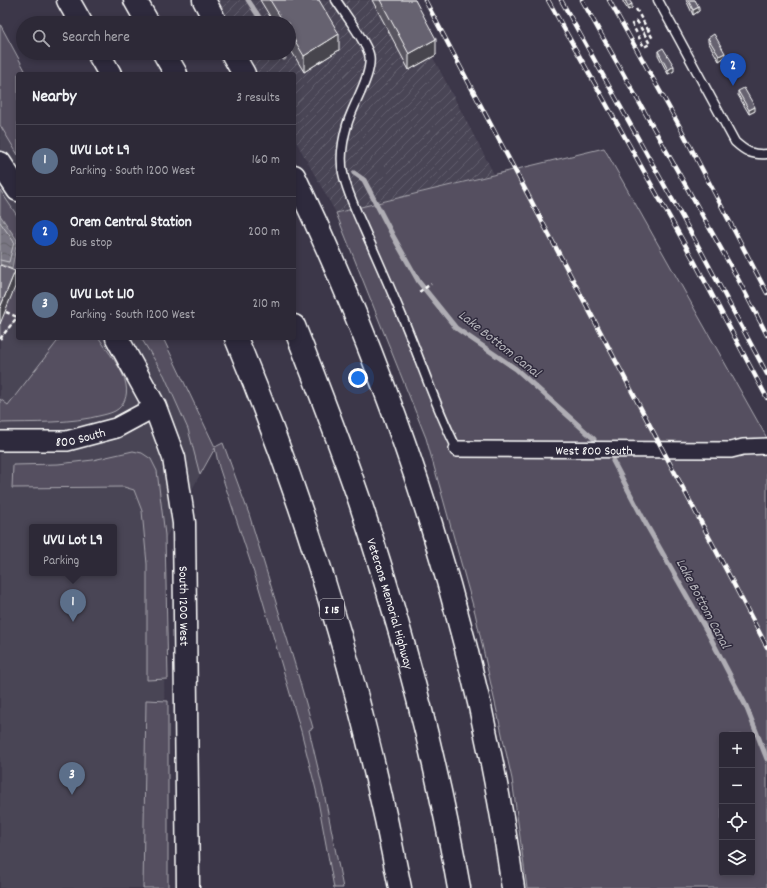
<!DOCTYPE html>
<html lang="en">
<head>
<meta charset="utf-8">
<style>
  :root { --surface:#2d2937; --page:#35313f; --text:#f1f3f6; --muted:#a7a6ad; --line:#484552; --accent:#bca0f2 }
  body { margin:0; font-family:Dekko,sans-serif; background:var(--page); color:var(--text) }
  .controls { position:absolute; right:12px; bottom:12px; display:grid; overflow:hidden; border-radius:4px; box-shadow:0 2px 6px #0003 }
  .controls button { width:36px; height:36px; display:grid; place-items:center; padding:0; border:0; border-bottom:1px solid var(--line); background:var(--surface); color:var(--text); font:20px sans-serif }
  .you { position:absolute; left:358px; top:378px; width:14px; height:14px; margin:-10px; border:3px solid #fff; border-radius:50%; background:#1a73e8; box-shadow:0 0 0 6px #1a73e833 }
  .badge { display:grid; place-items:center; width:26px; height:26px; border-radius:50%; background:var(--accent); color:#fff; font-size:13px; font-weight:700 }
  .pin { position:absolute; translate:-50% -33px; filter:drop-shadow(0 1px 2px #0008) }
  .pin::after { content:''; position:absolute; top:21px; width:14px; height:12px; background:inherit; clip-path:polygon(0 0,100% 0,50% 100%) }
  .popup { position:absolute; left:29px; top:524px; width:88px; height:52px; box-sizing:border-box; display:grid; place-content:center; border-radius:4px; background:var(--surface); filter:drop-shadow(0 1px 3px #0005); font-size:13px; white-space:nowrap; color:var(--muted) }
  .popup b { font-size:15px; color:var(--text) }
  .popup::after { content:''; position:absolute; left:50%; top:100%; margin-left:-8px; border:8px solid transparent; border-top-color:var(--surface) }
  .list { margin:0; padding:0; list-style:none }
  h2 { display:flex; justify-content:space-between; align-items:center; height:52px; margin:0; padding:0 16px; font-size:17px }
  h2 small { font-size:13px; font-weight:400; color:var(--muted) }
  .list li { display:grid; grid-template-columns:26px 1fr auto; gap:12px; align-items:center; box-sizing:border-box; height:72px; padding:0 16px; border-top:1px solid var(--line) }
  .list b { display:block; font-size:15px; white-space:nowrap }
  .list p { margin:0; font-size:13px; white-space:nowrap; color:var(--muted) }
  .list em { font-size:13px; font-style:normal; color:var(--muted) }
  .icon { flex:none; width:22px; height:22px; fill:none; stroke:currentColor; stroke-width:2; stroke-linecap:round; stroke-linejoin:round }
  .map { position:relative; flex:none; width:767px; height:888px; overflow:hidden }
  .search { position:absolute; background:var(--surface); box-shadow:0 2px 6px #0003; left:16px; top:16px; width:280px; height:44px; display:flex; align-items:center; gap:10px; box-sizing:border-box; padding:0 14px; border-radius:22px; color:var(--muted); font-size:15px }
  .panel { position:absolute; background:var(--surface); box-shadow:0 2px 6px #0003; left:16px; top:72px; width:280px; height:268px; border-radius:4px }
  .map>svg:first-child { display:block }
</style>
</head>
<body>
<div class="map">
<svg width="767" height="888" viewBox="0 0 767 888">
  <defs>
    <pattern id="industrial-furrows" width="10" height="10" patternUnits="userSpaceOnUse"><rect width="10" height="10" fill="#494455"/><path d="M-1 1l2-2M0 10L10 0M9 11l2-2" fill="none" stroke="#64606e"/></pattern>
    <pattern id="water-waves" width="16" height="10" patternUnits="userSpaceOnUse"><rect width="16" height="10" fill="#797682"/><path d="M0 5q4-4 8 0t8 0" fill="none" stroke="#626167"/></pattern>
  </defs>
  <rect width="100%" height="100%" fill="#3c3749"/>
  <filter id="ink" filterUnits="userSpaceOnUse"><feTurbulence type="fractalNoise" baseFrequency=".025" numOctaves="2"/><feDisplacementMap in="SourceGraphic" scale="8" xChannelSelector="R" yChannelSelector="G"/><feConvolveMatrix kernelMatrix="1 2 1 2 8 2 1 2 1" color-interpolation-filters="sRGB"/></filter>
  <g filter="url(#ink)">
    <path fill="#494455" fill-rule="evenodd" d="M0,24L27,74H18V338H163L215,447L163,543L166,888H0ZM32,527H114V573H32Z"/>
    <path fill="url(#industrial-furrows)" d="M217,0H403L494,174L336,213L294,138V74H258L246,53H289V23H229Z"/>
    <path fill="#555060" stroke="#aaa8b0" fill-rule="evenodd" d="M0,24L27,74H18V155L0,125Z
      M604,148L767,438V888H527L512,779L475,613L426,438L336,213ZM722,735H752V873H722Z
      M0,190L18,217V316L0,339Z
      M60,338H99C107,351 124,370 126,385C128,396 124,406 115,411C111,413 107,414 103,415C70,424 34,422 0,423V399L8,405Z
      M141,338H163L215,447L223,443L249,514L296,668L313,728L309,730L325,798L343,888H334L316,790L301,731L259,588L219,467L215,448L200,475L188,429L164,375Z
      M133,451L142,453L151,459L157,471L165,535L168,679L147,680V564L142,511L134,490L124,487L12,488L13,465L58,464L93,460Z
      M146,700L168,701V888H143Z"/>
    <path fill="url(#water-waves)" stroke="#afadb4" d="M0,215L17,240L12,269L0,264Z"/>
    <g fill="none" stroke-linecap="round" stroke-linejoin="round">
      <path stroke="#c9c8cd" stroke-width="1" d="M0,222L14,242L9,262L0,260"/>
      <path stroke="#afadb4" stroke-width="5" d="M248,0L263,23
        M281,53L284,58
        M354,173L364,180L393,236L419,282L456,328L516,369L594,439
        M613,461L646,524L709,635L746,706L767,759"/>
      <g stroke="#fff" stroke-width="11">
        <path id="service" d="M336,0C344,13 365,40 369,54C374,73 352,106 347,125C343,139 340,158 343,173C347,192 356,211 364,229C378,260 391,290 404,321C422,364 436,408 457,449
          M658,0L735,142C746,152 752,155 767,154"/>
      </g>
      <g stroke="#fff" stroke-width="18">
        <g id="minor">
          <path id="s1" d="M457,449L731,450L743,447L767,446"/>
        </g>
      </g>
      <g stroke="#fff" stroke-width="22">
        <g id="tertiary">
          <path id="s2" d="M0,441H67L116,428L155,407"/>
        </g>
      </g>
      <g stroke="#fff" stroke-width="25">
        <g id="secondary">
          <path d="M0,163L18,190"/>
          <path id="s3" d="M117,338L155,407L174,458L184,523L188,888"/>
        </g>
      </g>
      <g stroke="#fff" stroke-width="25">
        <g id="motorway">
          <path d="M68,0L81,23"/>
          <path d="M135,0L148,23"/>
          <path d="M204,0L216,23"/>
          <path d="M98,53L110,74"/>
          <path d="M164,53L176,74"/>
          <path d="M232,53L244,74"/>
          <path d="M294,176C401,400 479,642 513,888"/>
          <path id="s4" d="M294,326C317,384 339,441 359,499C401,626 436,756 459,888"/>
          <path d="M236,338C310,515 364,700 400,888"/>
        </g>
      </g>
      <path stroke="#fff" stroke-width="2.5" stroke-dasharray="4 3" stroke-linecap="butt" d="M636,9L648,30L644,33
        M637,21L650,44L644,47L632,24Z
        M650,29L648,30L653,39
        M419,292L431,284
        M6,312L17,317
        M0,339L18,316"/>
      <use href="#service" stroke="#2f2a3d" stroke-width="8"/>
      <use href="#minor" stroke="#2f2a3d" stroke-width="15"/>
      <use href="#tertiary" stroke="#2f2a3d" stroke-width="19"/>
      <use href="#secondary" stroke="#2f2a3d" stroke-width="22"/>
      <use href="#motorway" stroke="#2f2a3d" stroke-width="22"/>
      <g stroke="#fff" stroke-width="4.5">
        <path id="rail" d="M425,0L767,647
          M548,0L692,257L767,398
          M561,0L701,251L767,374
          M582,0L738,279L767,335
          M609,0L680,127L767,293"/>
      </g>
      <use href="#rail" stroke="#2f2a3d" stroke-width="3" stroke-dasharray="9" stroke-linecap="butt"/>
    </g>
    <path fill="#585460" stroke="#fff" d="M260,0H319L339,50L304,72L289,47V23H274Z
      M372,0H415L436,55L409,70Z
      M623,0H629L632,8L628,10L623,2Z
      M686,0H695L699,11L693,15Z
      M708,38L725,57L719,61L708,42Z
      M658,51L674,71L668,74L658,55Z
      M738,91L755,111L749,114L738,95Z"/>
    <path fill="#47454e" stroke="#fff" d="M632,4V8L628,10V6Z
      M699,7V11L693,15V10Z
      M339,34V50L304,72V56Z
      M436,39V55L409,70V54Z
      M725,53V57L719,61V56Z
      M674,66V71L668,74V70Z
      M755,107V111L749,114V110Z
      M15,271V287L0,324V308Z"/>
    <path fill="#666270" stroke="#fff" d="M270,0H319L339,34L304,56L289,31V23H284Z
      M380,0H415L436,39L409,54Z
      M625,0H629L632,4L628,6Z
      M688,0H695L699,7L693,10Z
      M714,34L725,53L719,56L708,38Z
      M663,48L674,66L668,70L658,51Z
      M744,88L755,107L749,110L738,91Z
      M0,265L15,271L0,308Z"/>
  </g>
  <g text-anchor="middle" stroke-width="3" stroke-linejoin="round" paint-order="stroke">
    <rect fill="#2f2a3d" stroke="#c1bfc5" stroke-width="1" x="320" y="599" width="24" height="20" rx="3"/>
    <g font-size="12" font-weight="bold" fill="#fff">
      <text x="332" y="613">I 15</text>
    </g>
    <g font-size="13" fill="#fff" stroke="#2f2a3d">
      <text dy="5" stroke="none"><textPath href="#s2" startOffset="81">800 South</textPath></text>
      <text dy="5" stroke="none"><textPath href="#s1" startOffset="137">West 800 South</textPath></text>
      <text dy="5" stroke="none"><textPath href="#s4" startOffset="294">Veterans Memorial Highway</textPath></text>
      <text dy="5" stroke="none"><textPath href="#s3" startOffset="282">South 1200 West</textPath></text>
    </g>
    <g font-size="14" font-style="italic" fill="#b5b4ba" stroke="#2f2a3d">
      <text transform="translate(500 343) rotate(38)" y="5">Lake Bottom Canal</text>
      <text transform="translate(704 603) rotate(62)" y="5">Lake Bottom Canal</text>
    </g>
  </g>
</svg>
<div class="controls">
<button>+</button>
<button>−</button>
<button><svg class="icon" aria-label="locate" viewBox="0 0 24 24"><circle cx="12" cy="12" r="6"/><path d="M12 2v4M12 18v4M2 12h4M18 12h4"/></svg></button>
<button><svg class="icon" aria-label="layers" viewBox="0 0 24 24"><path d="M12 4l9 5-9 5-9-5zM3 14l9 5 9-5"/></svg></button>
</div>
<div class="you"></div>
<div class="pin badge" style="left:73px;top:622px;background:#5c6f8a">1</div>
<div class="popup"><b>UVU Lot L9</b>Parking</div>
<div class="pin badge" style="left:733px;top:86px;background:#1a4fb4">2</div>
<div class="pin badge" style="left:72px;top:795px;background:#5c6f8a">3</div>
<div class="search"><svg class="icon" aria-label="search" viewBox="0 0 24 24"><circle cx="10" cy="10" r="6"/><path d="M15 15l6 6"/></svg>Search here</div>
<section class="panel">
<h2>Nearby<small>3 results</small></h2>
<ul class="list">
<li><span class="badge" style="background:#5c6f8a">1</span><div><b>UVU Lot L9</b><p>Parking · South 1200 West</p></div><em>160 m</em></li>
<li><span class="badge" style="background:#1a4fb4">2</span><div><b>Orem Central Station</b><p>Bus stop</p></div><em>200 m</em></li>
<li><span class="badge" style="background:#5c6f8a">3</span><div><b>UVU Lot L10</b><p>Parking · South 1200 West</p></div><em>210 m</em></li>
</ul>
</section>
</div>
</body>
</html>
